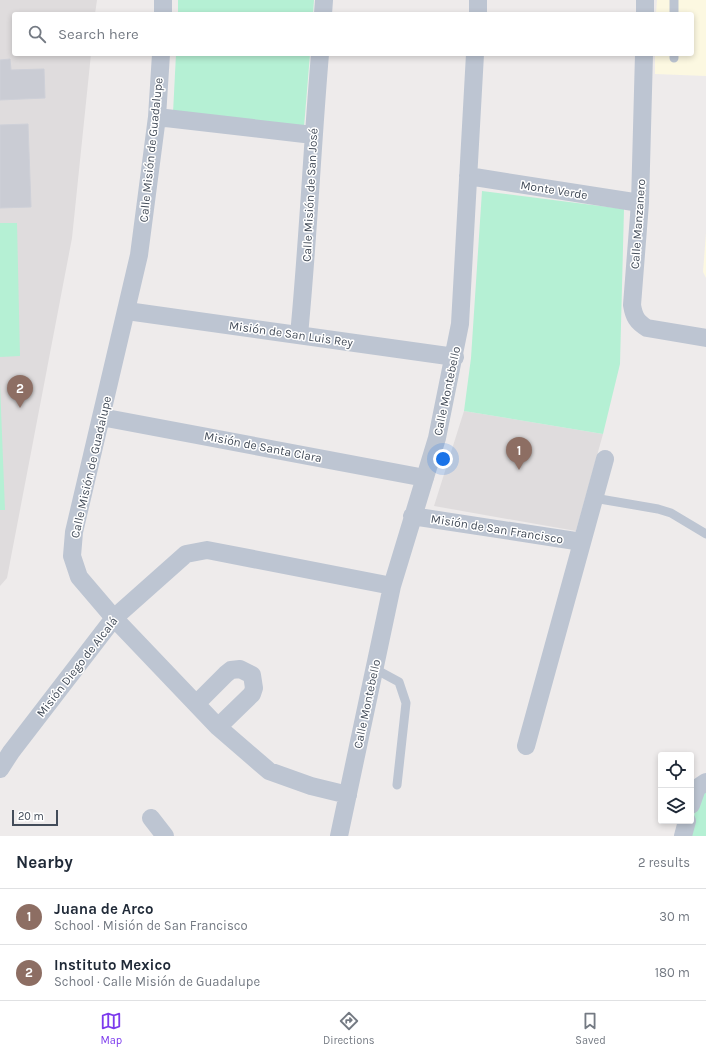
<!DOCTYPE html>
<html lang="en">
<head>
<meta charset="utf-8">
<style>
  :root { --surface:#fff; --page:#f6f6f7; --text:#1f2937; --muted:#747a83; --line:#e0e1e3; --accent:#7c3aed }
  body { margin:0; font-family:Karla,sans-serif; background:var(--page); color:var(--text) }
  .controls { position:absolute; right:12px; bottom:12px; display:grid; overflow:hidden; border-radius:4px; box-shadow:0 2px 6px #0003 }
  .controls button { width:36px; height:36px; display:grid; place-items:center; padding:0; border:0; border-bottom:1px solid var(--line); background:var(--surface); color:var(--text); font:20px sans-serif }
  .scale { position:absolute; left:12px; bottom:10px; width:46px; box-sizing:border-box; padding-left:4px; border:2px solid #434c59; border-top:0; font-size:11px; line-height:14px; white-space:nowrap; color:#434c59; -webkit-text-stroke:3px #fff; paint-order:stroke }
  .you { position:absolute; left:443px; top:459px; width:14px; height:14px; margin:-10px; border:3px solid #fff; border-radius:50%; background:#1a73e8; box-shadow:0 0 0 6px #1a73e833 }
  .badge { display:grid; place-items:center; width:26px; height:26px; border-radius:50%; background:var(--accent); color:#fff; font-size:13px; font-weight:700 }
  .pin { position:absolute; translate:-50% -33px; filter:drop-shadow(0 1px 2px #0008) }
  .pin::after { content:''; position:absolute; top:21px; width:14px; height:12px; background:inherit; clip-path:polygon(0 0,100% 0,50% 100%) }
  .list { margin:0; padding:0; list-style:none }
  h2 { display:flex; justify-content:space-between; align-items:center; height:52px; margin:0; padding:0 16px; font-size:17px }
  h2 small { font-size:13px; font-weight:400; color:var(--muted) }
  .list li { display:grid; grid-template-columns:26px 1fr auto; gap:12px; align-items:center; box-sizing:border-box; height:56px; padding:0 16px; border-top:1px solid var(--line) }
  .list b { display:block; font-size:15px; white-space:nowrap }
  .list p { margin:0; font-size:13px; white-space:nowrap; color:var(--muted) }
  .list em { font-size:13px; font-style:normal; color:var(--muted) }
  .icon { flex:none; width:22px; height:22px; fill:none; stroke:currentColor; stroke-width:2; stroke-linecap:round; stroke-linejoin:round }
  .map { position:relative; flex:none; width:706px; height:836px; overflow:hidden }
  .search { position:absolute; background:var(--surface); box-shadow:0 2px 6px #0003; left:12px; right:12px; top:12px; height:44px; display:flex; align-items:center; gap:10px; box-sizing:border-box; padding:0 14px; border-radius:4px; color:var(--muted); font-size:15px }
  .sheet { height:164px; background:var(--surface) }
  nav { display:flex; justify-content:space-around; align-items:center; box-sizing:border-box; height:56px; border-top:1px solid var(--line); background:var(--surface); font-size:11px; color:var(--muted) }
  nav a { display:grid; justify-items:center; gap:2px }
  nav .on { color:var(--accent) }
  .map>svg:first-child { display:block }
</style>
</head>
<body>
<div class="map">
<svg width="706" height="836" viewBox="0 0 706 836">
  <rect width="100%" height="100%" fill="#eeebeb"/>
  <path fill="#fcf8e1" d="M657,0H706V76L655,74V54H692V14H656Z
    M706,233V278L703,272Z"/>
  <path fill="#dfdcdd" d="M0,0H97L95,14H14V54H91L72,238L7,578L0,586Z
    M464,411L603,434L576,531L434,506Z"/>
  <path fill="#b5f0d4" d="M178,0H314L313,14H178Z
    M176,54H310L304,127L173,113Z
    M482,191L624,209L620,364L603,434L464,411L471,358Z
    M0,223H17L20,356L0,357Z
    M0,384L5,510H0Z
    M701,788L706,789V836H689Z"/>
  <path fill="#caccd4" stroke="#ced0d8" d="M10,59L11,70L44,69L45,98L0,100V60Z
    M28,124L31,207L0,208V125Z"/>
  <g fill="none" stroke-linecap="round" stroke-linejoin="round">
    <path stroke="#bdc5d2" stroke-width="9" d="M674,14V0
      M674,58V54
      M594,498L658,509L671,513L706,534
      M375,669L399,682L406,703L397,785"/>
    <path stroke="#bdc5d2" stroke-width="18" d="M163,14V0
      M323,14L324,0
      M478,14V0
      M645,14V0
      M161,54L157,117L139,255L74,532L72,556L79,577L114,618L218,727L269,771L311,786L348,795
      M644,54L640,203L632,305C634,317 637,322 647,328L706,338
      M157,117L313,135
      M468,176L640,203
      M127,311L455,357
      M299,335C308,242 312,148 320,54
      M101,417L425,478
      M412,516L582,542
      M196,704L226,674L231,670L240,669L252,675L254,688L252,694L218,727
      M526,746L605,459
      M0,769L11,752L114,618L186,554L207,550L392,586
      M691,805L697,788L706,782
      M151,818L165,836
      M339,836L392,586L437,438L460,324L475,54
      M683,836L687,821"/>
  </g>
  <g text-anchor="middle" stroke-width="3" stroke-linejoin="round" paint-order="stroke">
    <g font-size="12" fill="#434c59" stroke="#fff">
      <text transform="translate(151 150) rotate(-84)" y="4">Calle Misión de Guadalupe</text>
      <text transform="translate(554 190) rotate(9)" y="4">Monte Verde</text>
      <text transform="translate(310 195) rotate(-87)" y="4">Calle Misión de San José</text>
      <text transform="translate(638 224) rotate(-86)" y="4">Calle Manzanero</text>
      <text transform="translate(291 334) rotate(8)" y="4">Misión de San Luis Rey</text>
      <text transform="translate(447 391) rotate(-78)" y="4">Calle Montebello</text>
      <text transform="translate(263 447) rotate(11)" y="4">Misión de Santa Clara</text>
      <text transform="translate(91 467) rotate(-77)" y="4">Calle Misión de Guadalupe</text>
      <text transform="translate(497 529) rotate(9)" y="4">Misión de San Francisco</text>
      <text transform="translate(77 667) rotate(-52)" y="4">Misión Diego de Alcalá</text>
      <text transform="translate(367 704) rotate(-78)" y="4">Calle Montebello</text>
    </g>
  </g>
</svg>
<div class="controls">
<button><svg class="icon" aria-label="locate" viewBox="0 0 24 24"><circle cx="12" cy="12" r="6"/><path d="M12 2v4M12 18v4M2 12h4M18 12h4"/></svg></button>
<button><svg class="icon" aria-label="layers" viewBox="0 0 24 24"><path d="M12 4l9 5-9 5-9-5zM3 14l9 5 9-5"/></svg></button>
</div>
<div class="scale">20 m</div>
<div class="you"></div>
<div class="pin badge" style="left:519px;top:470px;background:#8d6e63">1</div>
<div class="pin badge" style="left:20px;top:408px;background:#8d6e63">2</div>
<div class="search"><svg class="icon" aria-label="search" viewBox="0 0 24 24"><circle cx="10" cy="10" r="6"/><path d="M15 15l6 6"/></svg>Search here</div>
</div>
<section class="sheet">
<h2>Nearby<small>2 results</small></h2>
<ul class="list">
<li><span class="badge" style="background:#8d6e63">1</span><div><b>Juana de Arco</b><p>School · Misión de San Francisco</p></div><em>30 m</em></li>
<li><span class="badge" style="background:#8d6e63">2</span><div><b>Instituto Mexico</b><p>School · Calle Misión de Guadalupe</p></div><em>180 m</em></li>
</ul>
</section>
<nav>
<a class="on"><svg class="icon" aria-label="map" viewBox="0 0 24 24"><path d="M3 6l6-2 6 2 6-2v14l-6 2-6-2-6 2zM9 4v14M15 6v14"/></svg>Map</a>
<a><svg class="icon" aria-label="directions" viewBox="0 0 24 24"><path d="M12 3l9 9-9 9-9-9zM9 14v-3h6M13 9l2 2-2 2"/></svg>Directions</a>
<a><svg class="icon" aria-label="saved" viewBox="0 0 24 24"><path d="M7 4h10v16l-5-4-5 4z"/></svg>Saved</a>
</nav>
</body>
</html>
